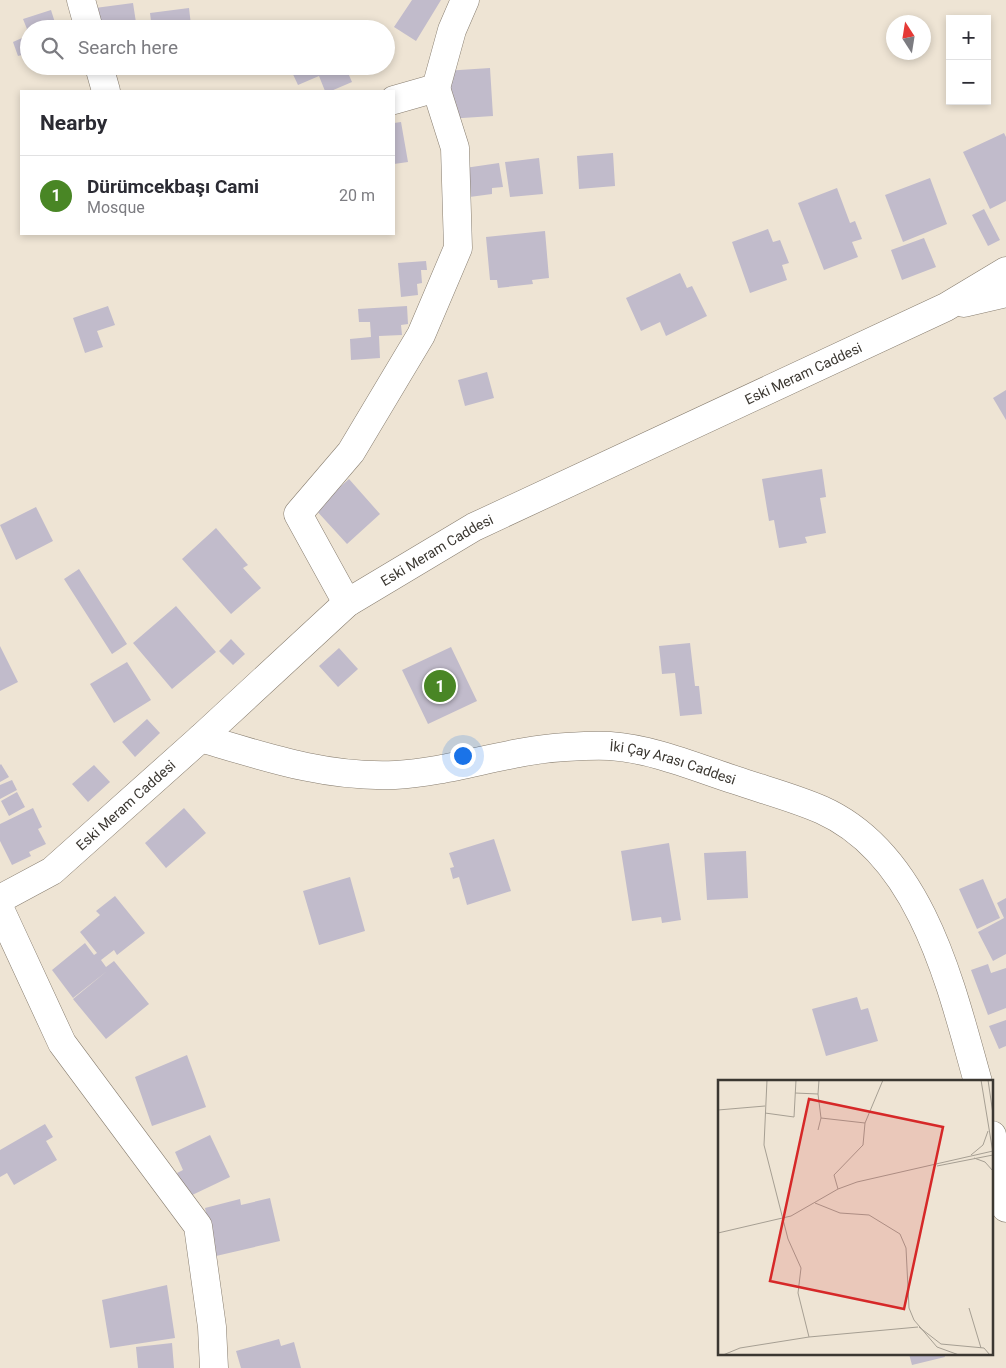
<!DOCTYPE html>
<html lang="en">
<head>
<meta charset="utf-8">
<style>
  :root { --surface:#fff; --page:#f2f2f3; --text:#2b2b33; --muted:#7c7c81; --line:#e1e1e2; --accent:#498625 }
  body { margin:0; font-family:Roboto,sans-serif; background:var(--page); color:var(--text) }
  .controls { position:absolute; right:15px; top:15px; display:grid; overflow:hidden; border-radius:0px; box-shadow:0 2px 8px #0003 }
  .controls button { width:45px; height:45px; display:grid; place-items:center; padding:0; border:0; border-bottom:1px solid var(--line); background:var(--surface); color:var(--text); font:25px sans-serif }
  .compass { position:absolute; left:886px; top:15px; width:45px; height:45px; border-radius:50%; background:var(--surface); box-shadow:0 2px 8px #0003; rotate:348deg }
  .you { position:absolute; left:462px; top:755px; width:18px; height:18px; margin:-12px; border:4px solid #fff; border-radius:50%; background:#1a73e8; box-shadow:0 0 0 8px #1a73e833 }
  .badge { display:grid; place-items:center; width:32px; height:32px; border-radius:50%; background:var(--accent); color:#fff; font-size:16px; font-weight:700 }
  .pin { position:absolute; translate:-50% -50%; border:2px solid #fff; box-shadow:0 1px 5px #0006 }
  .list { margin:0; padding:0; list-style:none }
  h2 { display:flex; justify-content:space-between; align-items:center; height:65px; margin:0; padding:0 20px; font-size:21px }
  h2 small { font-size:16px; font-weight:400; color:var(--muted) }
  .list li { display:grid; grid-template-columns:32px 1fr auto; gap:15px; align-items:center; box-sizing:border-box; height:80px; padding:0 20px; border-top:1px solid var(--line) }
  .list b { display:block; font-size:19px; white-space:nowrap }
  .list p { margin:0; font-size:16px; white-space:nowrap; color:var(--muted) }
  .list em { font-size:16px; font-style:normal; color:var(--muted) }
  .icon { flex:none; width:28px; height:28px; fill:none; stroke:currentColor; stroke-width:2; stroke-linecap:round; stroke-linejoin:round }
  .map { position:relative; flex:none; width:1006px; height:1368px; overflow:hidden }
  .search { position:absolute; background:var(--surface); box-shadow:0 2px 8px #0003; left:20px; top:20px; width:375px; height:55px; display:flex; align-items:center; gap:12px; box-sizing:border-box; padding:0 18px; border-radius:28px; color:var(--muted); font-size:19px }
  .panel { position:absolute; background:var(--surface); box-shadow:0 2px 8px #0003; left:20px; top:90px; width:375px; height:145px; border-radius:0px }
  .map>svg:first-child { display:block }
</style>
</head>
<body>
<div class="map">
<svg width="1006" height="1368" viewBox="0 0 1006 1368">
  <rect width="100%" height="100%" fill="#eee4d4"/>
  <path fill="#c1bbcb" d="M412,0H441L416,41L394,27Z
    M133,3L137,29H98L95,8Z
    M189,8L191,25L201,23L202,29H152L150,13Z
    M51,10L57,29H29V53L18,56L13,42L22,38L27,29L23,19Z
    M157,66H193V67L158,72Z
    M294,66H345L352,82L331,91H325L319,76L298,85L290,68Z
    M490,68L493,116L447,119L444,71Z
    M401,122L408,162L394,164V123Z
    M1004,133L1006,137V201L990,209L963,152Z
    M613,153L615,186L579,189L577,156Z
    M539,158L543,194L510,197L505,162Z
    M499,163L503,187L492,188V194L462,198L458,169Z
    M930,178L947,224L903,242L885,195Z
    M837,188L850,223L855,221L862,239L852,242L858,257L824,270L798,203Z
    M984,209L1000,240L988,246L972,215Z
    M768,229L773,242L780,240L789,263L782,265L787,280L750,293L732,242Z
    M545,231L549,278L532,280L533,284L498,288L497,280H490L486,237Z
    M924,238L936,267L902,280L891,250Z
    M426,261L427,270H421L422,283L417,284L418,295L401,297L398,263Z
    M680,273L687,288L692,286L707,316L666,336L660,322L641,331L626,298Z
    M108,306L115,325L97,331L103,347L85,353L73,318Z
    M407,306L408,324L401,325L402,335L379,336L380,358L351,360L350,339L371,337L370,322H359L358,309Z
    M487,372L494,398L465,406L458,380Z
    M1006,390V420L993,398Z
    M822,469L826,497L820,498L826,533L805,537L807,543L779,548L774,520L769,521L762,479Z
    M349,479L380,514L347,544L315,509Z
    M36,507L53,541L16,560L0,525Z
    M216,528L248,565L243,568L261,588L231,614L182,559Z
    M79,569L127,644L112,654L64,579Z
    M176,606L216,652L172,689L133,643Z
    M231,639L245,654L233,665L219,651Z
    M690,643L695,686H699L702,714L680,716L675,673L662,674L659,646Z
    M0,646L18,682L0,691Z
    M451,647L477,701L428,724L402,670Z
    M339,648L358,669L338,687L319,666Z
    M127,662L151,700L114,723L90,684Z
    M147,719L160,733L135,757L122,742Z
    M1,764L9,777L0,782V765Z
    M94,765L110,782L88,802L72,784Z
    M12,780L17,790L0,799V785Z
    M17,792L25,807L9,816L1,801Z
    M33,808L42,827L38,829L46,844L29,852L31,856L12,865L0,841V824Z
    M184,808L206,833L166,868L145,843Z
    M494,839L511,891L467,905L459,877L453,879L450,868L454,867L449,853Z
    M669,843L681,920L662,923L661,917L632,921L621,851Z
    M746,851L748,898L707,900L704,853Z
    M350,877L365,931L319,945L303,891Z
    M983,879L1000,918L977,929L959,889Z
    M115,896L145,933L117,955L114,950L101,960L106,967L114,961L149,1004L106,1039L73,999L107,971L73,998L52,970L85,943L94,955L97,953L80,932L100,915L96,911Z
    M1006,898V954L993,961L978,932L1004,918L997,903Z
    M988,964L991,973L1006,968V1008L988,1015L971,970Z
    M857,997L861,1010L868,1008L878,1041L826,1056L812,1009Z
    M1006,1020V1046L999,1049L989,1026Z
    M187,1055L206,1107L152,1126L135,1077Z
    M45,1124L53,1137L46,1141L57,1160L14,1185L7,1173L0,1177V1150Z
    M210,1135L230,1177L188,1197L177,1173L183,1170L175,1152Z
    M270,1198L280,1241L216,1256L205,1208L240,1199L241,1205Z
    M167,1285L175,1338L110,1348L102,1300Z
    M279,1339L281,1346L294,1342L301,1368H241L236,1351Z
    M172,1343L174,1368H138L136,1347Z
    M909,1354H944L945,1357L912,1365Z"/>
  <g fill="none" stroke-linecap="round" stroke-linejoin="round">
    <g stroke="#877d6f" stroke-width="29">
      <g id="minor">
        <path d="M81,0L89,29"/>
        <path d="M99,66L106,91"/>
        <path d="M394,100L436,88L452,30L465,0"/>
        <path d="M964,303L1006,293"/>
        <path d="M347,603L298,514L351,452L421,335L458,248L455,148L436,88"/>
        <path id="s1" d="M201,738C265,757 327,778 395,775C453,772 508,750 566,747C581,746 596,745 610,746C653,749 695,767 735,780C764,790 795,798 822,810C922,855 951,986 978,1082"/>
        <path id="s2" d="M0,899L52,871L201,738L347,603L474,527L946,307L1006,271"/>
        <path d="M0,909L62,1043L198,1226L212,1327L214,1368"/>
        <path d="M992,1135L1006,1208"/>
      </g>
    </g>
    <use href="#minor" stroke="#fff" stroke-width="28"/>
  </g>
  <g text-anchor="middle" stroke-width="4" stroke-linejoin="round" paint-order="stroke">
    <g font-size="14" fill="#3b3731" stroke="#eee4d4">
      <text dy="5" stroke="none"><textPath href="#s2" startOffset="969">Eski Meram Caddesi</textPath></text>
      <text dy="5" stroke="none"><textPath href="#s2" startOffset="562">Eski Meram Caddesi</textPath></text>
      <text dy="5" stroke="none"><textPath href="#s1" startOffset="481">İki Çay Arası Caddesi</textPath></text>
      <text dy="5" stroke="none"><textPath href="#s2" startOffset="158">Eski Meram Caddesi</textPath></text>
    </g>
  </g>
  <g transform="translate(718 1080)">
    <rect width="275" height="275" fill="#eee4d4"/>
    <path fill="none" stroke="#a69f93" stroke-width="1" d="M49,0L46,65L70,159L83,188L80,213L91,257M263,0L275,73M270,0L275,34M77,13L100,14L101,0M100,14L103,38M0,30L47,26M47,33L76,37L78,0M100,50L103,38L147,43L165,0M253,75L265,65L270,51M256,78L267,82L275,91M219,86L275,75M120,109L116,95L145,65L147,43M97,123L122,133L151,135L182,154L188,168L191,228L196,240L219,267L241,275M0,153L73,136L120,109L139,102L275,71M251,228L263,268M201,247L223,264L266,268L272,275M5,275L22,268L91,257L200,247"/>
    <path fill="#d62828" fill-opacity="0.15" stroke="#d62828" stroke-width="2.5" d="M91,19L225,47L186,229L52,201Z"/>
    <rect width="275" height="275" fill="none" stroke="#3b3731" stroke-width="2.5"/>
  </g>
</svg>
<div class="controls">
<button>+</button>
<button>−</button>
</div>
<svg class="compass" viewBox="-18 -18 36 36"><path d="M0-13l5 13h-10z" fill="#e53935"/><path d="M0 13l5-13h-10z" fill="#7c7c81"/></svg>
<div class="you"></div>
<div class="pin badge" style="left:440px;top:686px">1</div>
<div class="search"><svg class="icon" aria-label="search" viewBox="0 0 24 24"><circle cx="10" cy="10" r="6"/><path d="M15 15l6 6"/></svg>Search here</div>
<section class="panel">
<h2>Nearby<small></small></h2>
<ul class="list">
<li><span class="badge">1</span><div><b>Dürümcekbaşı Cami</b><p>Mosque</p></div><em>20 m</em></li>
</ul>
</section>
</div>
</body>
</html>
